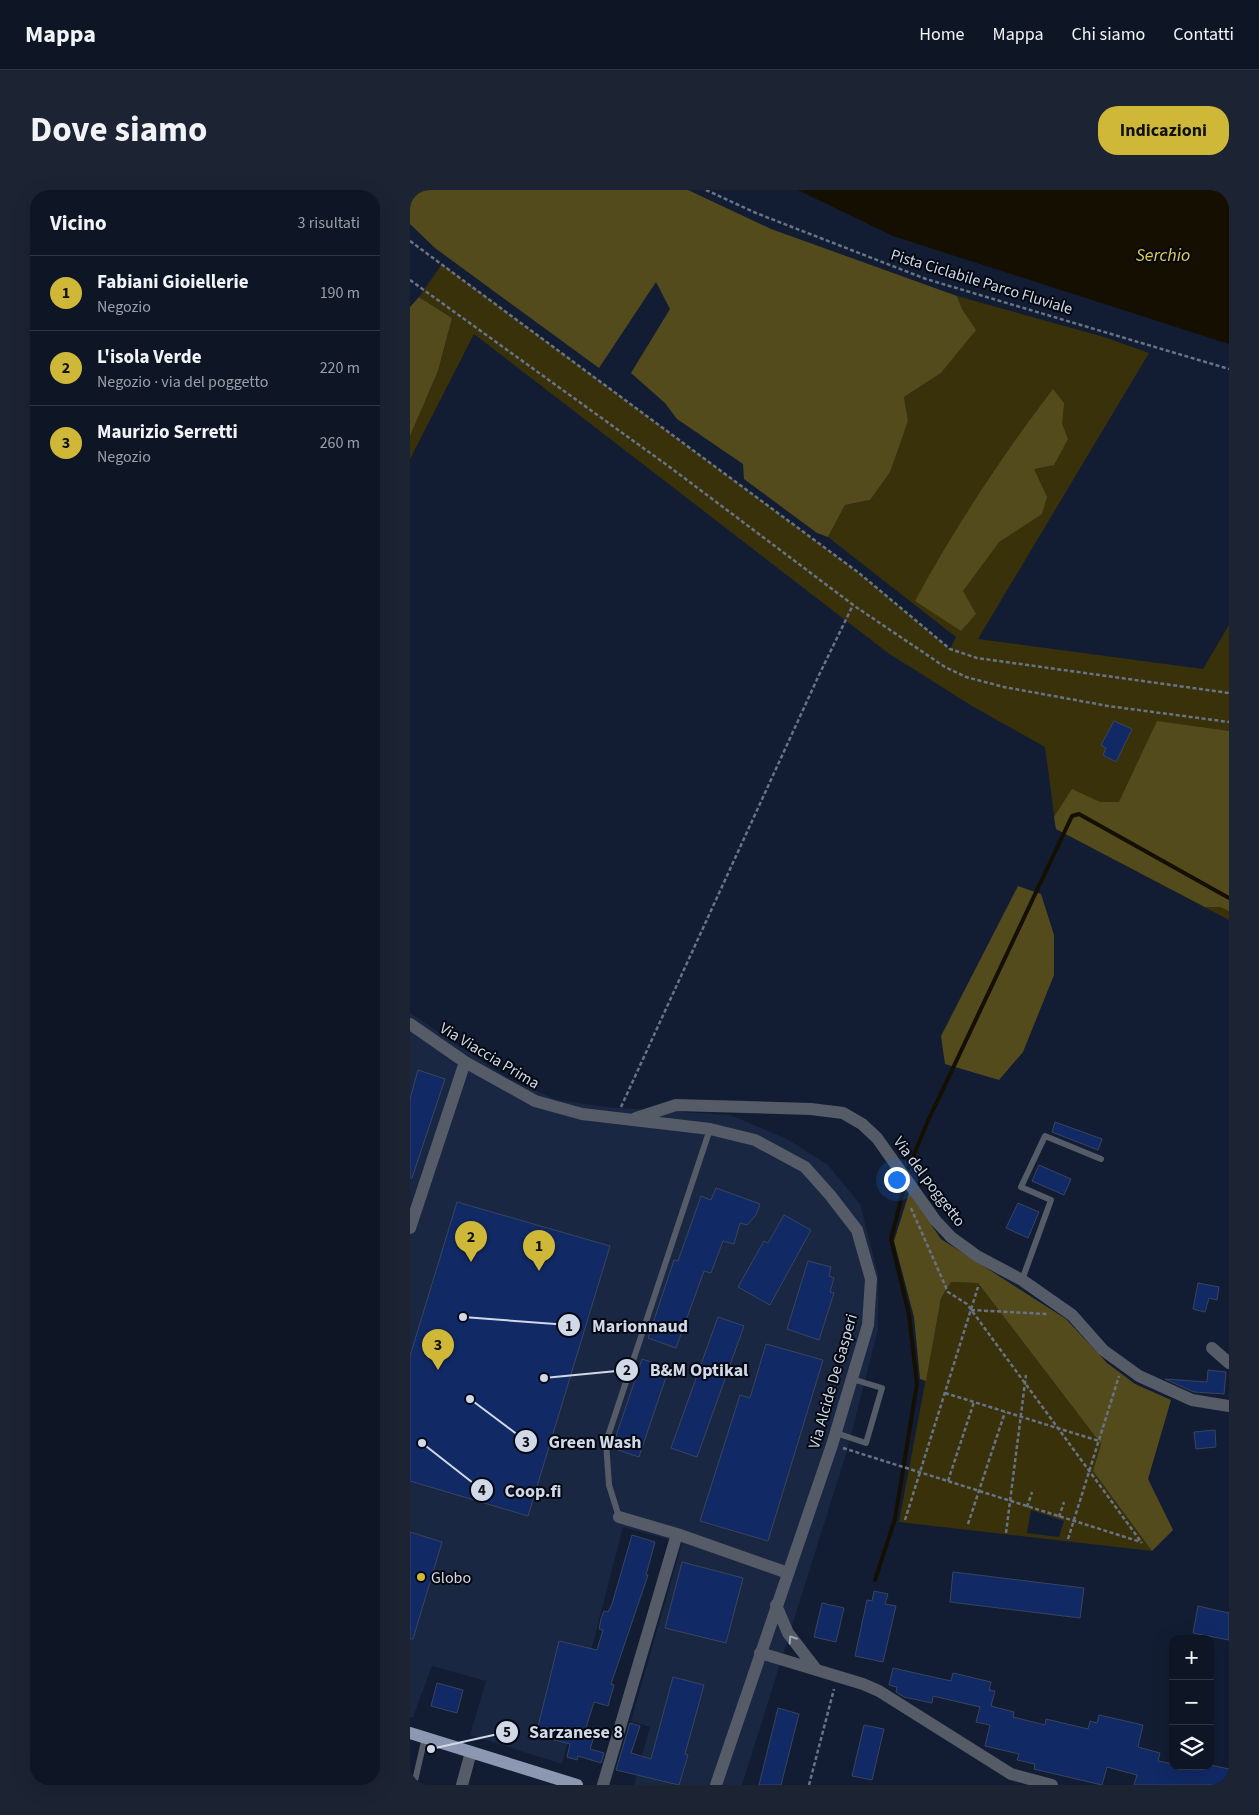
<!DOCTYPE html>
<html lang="it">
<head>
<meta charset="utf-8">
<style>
  :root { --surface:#0e1626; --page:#1c2332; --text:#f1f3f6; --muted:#9b9fa7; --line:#2e3543; --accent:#cfb837 }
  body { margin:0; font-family:"Source Sans 3",sans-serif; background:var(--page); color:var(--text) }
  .controls { position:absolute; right:15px; bottom:15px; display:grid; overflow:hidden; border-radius:10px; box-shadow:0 5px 20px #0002 }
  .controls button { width:45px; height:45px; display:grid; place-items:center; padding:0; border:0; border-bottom:1px solid var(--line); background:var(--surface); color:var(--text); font:25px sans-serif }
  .you { position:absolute; left:486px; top:989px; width:18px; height:18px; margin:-12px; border:4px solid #fff; border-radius:50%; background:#1a73e8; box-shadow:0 0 0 8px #1a73e833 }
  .badge { display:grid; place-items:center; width:32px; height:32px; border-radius:50%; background:var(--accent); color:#111; font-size:16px; font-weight:700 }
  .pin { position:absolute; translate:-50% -41px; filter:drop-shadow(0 1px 2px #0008) }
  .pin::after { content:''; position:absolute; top:26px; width:18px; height:15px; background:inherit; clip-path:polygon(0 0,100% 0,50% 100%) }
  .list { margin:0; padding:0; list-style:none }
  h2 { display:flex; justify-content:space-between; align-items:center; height:65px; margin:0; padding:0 20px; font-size:21px }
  h2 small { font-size:16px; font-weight:400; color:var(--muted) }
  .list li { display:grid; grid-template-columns:32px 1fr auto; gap:15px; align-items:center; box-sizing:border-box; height:75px; padding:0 20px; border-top:1px solid var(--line) }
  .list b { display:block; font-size:19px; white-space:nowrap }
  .list p { margin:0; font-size:16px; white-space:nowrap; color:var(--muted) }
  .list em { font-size:16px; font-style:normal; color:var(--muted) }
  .icon { flex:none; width:28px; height:28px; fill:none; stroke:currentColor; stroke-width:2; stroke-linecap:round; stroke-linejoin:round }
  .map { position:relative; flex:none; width:819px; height:1595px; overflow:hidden; border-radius:20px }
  header { display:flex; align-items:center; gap:30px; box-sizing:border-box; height:70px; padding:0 25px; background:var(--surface); border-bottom:1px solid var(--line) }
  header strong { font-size:24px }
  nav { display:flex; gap:28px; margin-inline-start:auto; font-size:18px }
  .intro { display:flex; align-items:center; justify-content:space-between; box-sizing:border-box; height:120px; padding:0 30px }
  h1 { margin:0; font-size:35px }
  .button { padding:12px 22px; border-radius:20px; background:var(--accent); color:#111; font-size:18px; font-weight:700 }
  main { display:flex; gap:30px; padding:0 30px }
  aside { flex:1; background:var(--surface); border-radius:20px; box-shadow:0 5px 20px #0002 }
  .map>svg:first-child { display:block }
</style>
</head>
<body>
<header>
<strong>Mappa</strong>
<nav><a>Home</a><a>Mappa</a><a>Chi siamo</a><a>Contatti</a></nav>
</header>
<div class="intro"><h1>Dove siamo</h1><a class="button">Indicazioni</a></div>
<main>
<aside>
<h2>Vicino<small>3 risultati</small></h2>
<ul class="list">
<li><span class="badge">1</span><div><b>Fabiani Gioiellerie</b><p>Negozio</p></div><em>190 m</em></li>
<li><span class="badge">2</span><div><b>L'isola Verde</b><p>Negozio · via del poggetto</p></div><em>220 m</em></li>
<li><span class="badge">3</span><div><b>Maurizio Serretti</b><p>Negozio</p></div><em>260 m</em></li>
</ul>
</aside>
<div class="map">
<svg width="819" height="1595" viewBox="0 0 819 1595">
  <rect width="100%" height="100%" fill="#121d33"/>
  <path fill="#1a2742" d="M0,823L99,889L147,910L196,917L320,925L377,949L418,975L450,1014L468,1084V1140L436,1264L332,1595H224L240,1537L221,1531L272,1353L213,1337L152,1574L60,1545L76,1491L22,1476L3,1527H0Z"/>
  <path fill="#38310a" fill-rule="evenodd" d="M32,74L449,383L540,459L546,447L418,347L435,315L460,310L498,231L494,207L531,183L565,140L552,119L547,106L694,147L739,163L568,449L793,479L819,435V730L646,639L635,557L562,516L478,463L64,144L0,269V246L28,181L42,128L9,107Z
    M541,1092L568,1093L691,1254L683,1281L742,1361L489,1332L531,1108ZM621,1320L654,1331L649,1347L617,1343Z"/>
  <path fill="#544b1d" d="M0,0H278L361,39L547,106L552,119L566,140L531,183L494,207L498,231L480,282L460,310L435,315L418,347L407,343L334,289L333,274L267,229L255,213L221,183L260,119L246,92L189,178L25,58L0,34Z
    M9,107L42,128L28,181L0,246V117Z
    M643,199L654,213L652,234L658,249L644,275L624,279L637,307L632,324L589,352L553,401L566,424L551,441L505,411C545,337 592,266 643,199Z
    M747,531L819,541V721L810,717H795L646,639L644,627L662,599L690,612H709Z
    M608,696L631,704L644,745V785L613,862L589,890L535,874L531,846Z
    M499,1003L531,1049L656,1129L697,1173L725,1194L761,1210L738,1289L763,1340L742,1361L683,1281L691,1254L568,1093L541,1092L531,1108L516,1191L510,1189L504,1127L484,1051Z"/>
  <path fill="#140f00" d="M388,0H819V154L483,46Z"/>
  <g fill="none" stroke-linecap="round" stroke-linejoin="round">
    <path stroke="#140f00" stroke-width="4" d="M498,979L517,933L662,626L669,624L819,708
      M465,1390L485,1329L507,1194L499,1125L481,1049L494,998"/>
  </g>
  <path fill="#112965" stroke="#39455e" d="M704,531L722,539L706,572L693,565L696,558L691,555Z
    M8,880L35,889L2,988H0V909Z
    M645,932L692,949L688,960L642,942Z
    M629,975L661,989L654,1005L622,991Z
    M306,998L350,1014L346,1025L337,1035L330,1033L324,1054L313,1051L301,1083L294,1081L266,1158L238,1148L264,1070L268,1071L291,1006L301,1010Z
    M47,1012L200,1056L118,1326L0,1291V1166Z
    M608,1013L629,1022L618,1048L596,1038Z
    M374,1025L401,1040L360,1115L328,1097L354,1051L358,1053Z
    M398,1071L421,1077L419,1086L424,1088L420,1102L424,1103L409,1150L377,1139Z
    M788,1093L809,1097L807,1110L799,1108L795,1122L783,1119Z
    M308,1127L334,1136L287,1267L261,1258Z
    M356,1154L413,1170L358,1351L290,1331L330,1205L340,1208Z
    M232,1169L259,1178L229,1267L202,1258Z
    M798,1180L816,1182L814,1204L784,1202L755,1189L797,1192Z
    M805,1240L806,1257L786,1259L784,1242Z
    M0,1342L32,1352L3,1449H0Z
    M222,1345L245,1352L236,1385H238L201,1494L204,1495L198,1516L184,1512L174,1544L184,1547L180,1559L194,1563L191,1573L168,1566L167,1570L157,1567L160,1554L126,1545L149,1451L187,1460L193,1440L189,1439L191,1429L194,1421L198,1422L202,1414Z
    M272,1372L333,1388L316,1453L255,1438Z
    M543,1382L674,1398L670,1428L540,1412Z
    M464,1401L478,1404L475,1414L486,1416L473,1472L445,1466L457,1410L462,1411Z
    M412,1413L434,1418L426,1452L404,1447Z
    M788,1416L819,1423V1450L783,1443Z
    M483,1478L541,1491L543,1483L581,1492L579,1500L585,1501L581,1516L604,1522L603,1527L635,1535L636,1529L678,1539L680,1531L687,1533L689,1525L733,1535L728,1557L750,1563L748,1571L763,1574V1576L784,1579L785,1576L800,1575L819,1579V1595H724L727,1585L697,1577L692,1595L624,1579L625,1574L607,1570L609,1564L575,1556L580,1535L566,1532L570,1517L523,1506L522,1513L494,1507L486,1502L487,1497L479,1495Z
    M263,1487L294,1495L275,1564L278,1565L269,1595L206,1580L220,1533L230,1536L221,1563L241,1569Z
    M27,1493L53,1500L47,1523L21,1516Z
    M368,1518L389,1524L371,1595H349Z
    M454,1535L474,1539L462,1590L442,1586Z"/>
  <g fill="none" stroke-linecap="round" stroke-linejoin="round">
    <path stroke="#697386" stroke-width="2.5" stroke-dasharray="4 2.5" stroke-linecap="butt" d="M296,0L346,23L516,89L819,179
      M0,51L449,383L540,459L567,468L819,503
      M0,90L261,278L446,417L535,477L556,487L594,497L698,516L819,532
      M211,917L409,485L443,415
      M501,1018L538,1102L557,1114L732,1353
      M561,1120L637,1124
      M535,1203L689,1251
      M433,1258L731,1352
      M538,1291L564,1212
      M617,1317L622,1302
      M649,1327L654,1312
      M495,1330L568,1097
      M558,1334L595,1222
      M596,1343L616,1185
      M658,1349L709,1186
      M399,1595L424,1499"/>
    <path stroke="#555b67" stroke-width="6" d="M612,1090L641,1010L611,997L635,946L691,969
      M426,1243L456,1253L472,1198L442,1189
      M209,1327L199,1295L196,1252L300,939
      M4,1595L15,1547"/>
    <path stroke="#555b67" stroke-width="12" d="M0,834L55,872L125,911L172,924L300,939L345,950L395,977L420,1005L447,1040L461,1089L458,1135L422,1255L306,1595
      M226,928L266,915L401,919L433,923L452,934L467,948L525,1030L541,1047L567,1066L612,1090L662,1125L693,1160L729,1186L782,1210L819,1216
      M0,1038L55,872
      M802,1158L819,1173
      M209,1327L267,1344L378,1383
      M366,1415L378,1443L405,1478
      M350,1463L453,1494L469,1501L601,1584L642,1595
      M52,1595L61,1562
      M193,1595L267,1344"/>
    <path stroke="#8c98b1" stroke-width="12" d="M0,1543L167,1595"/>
  </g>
  <defs><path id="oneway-chevron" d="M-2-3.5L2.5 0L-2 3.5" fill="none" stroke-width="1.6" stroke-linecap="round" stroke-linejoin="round" transform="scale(1.25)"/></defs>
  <use stroke="#9fa7b4" href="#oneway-chevron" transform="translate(382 1449) rotate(-123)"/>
  <circle fill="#cfb837" stroke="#040811" stroke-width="2" cx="11" cy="1387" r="5"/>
  <g text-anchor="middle" stroke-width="4" stroke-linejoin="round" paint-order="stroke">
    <g font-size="16" fill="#d1d9e8" stroke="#040811">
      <text transform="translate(572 91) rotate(17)" y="6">Pista Ciclabile Parco Fluviale</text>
      <text transform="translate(80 865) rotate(31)" y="6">Via Viaccia Prima</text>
      <text transform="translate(520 991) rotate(53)" y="6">Via del poggetto</text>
      <text transform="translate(422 1191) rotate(-74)" y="6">Via Alcide De Gasperi</text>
    </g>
    <g font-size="16" fill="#d1d9e8" stroke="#040811" text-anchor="start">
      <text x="21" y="1393">Globo</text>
    </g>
    <g font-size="18" font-style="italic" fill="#e2cb54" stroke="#040811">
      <text x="753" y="71">Serchio</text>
    </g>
  </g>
  <path fill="none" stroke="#d1d9e8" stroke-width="2" d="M53 1127L159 1135M134 1188L217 1180M60 1209L116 1251M12 1253L72 1300M21 1559L97 1542"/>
  <g fill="#d1d9e8" stroke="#040811" stroke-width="2">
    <circle cx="53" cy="1127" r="5"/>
    <circle cx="134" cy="1188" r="5"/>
    <circle cx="60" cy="1209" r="5"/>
    <circle cx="12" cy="1253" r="5"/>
    <circle cx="21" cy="1559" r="5"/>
    <circle cx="159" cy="1135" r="12"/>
    <circle cx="217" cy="1180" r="12"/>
    <circle cx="116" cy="1251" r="12"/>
    <circle cx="72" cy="1300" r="12"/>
    <circle cx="97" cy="1542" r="12"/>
  </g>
  <g font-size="15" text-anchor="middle" font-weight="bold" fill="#111">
    <text x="159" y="1141">1</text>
    <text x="217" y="1185">2</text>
    <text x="116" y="1257">3</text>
    <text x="72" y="1305">4</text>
    <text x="97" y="1547">5</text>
  </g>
  <g font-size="18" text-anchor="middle" font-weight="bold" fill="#d1d9e8" stroke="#040811" stroke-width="4" stroke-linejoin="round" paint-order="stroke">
    <text x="230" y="1142">Marionnaud</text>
    <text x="289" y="1186">B&amp;M Optikal</text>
    <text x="185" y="1258">Green Wash</text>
    <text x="123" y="1307">Coop.fi</text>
    <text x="166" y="1548">Sarzanese 8</text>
  </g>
</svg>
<div class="controls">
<button>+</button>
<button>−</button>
<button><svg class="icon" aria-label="layers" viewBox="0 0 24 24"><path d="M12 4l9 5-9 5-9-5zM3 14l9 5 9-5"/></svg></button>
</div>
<div class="you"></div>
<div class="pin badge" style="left:129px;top:1081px">1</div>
<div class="pin badge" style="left:61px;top:1072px">2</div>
<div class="pin badge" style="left:28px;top:1180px">3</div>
</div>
</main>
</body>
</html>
